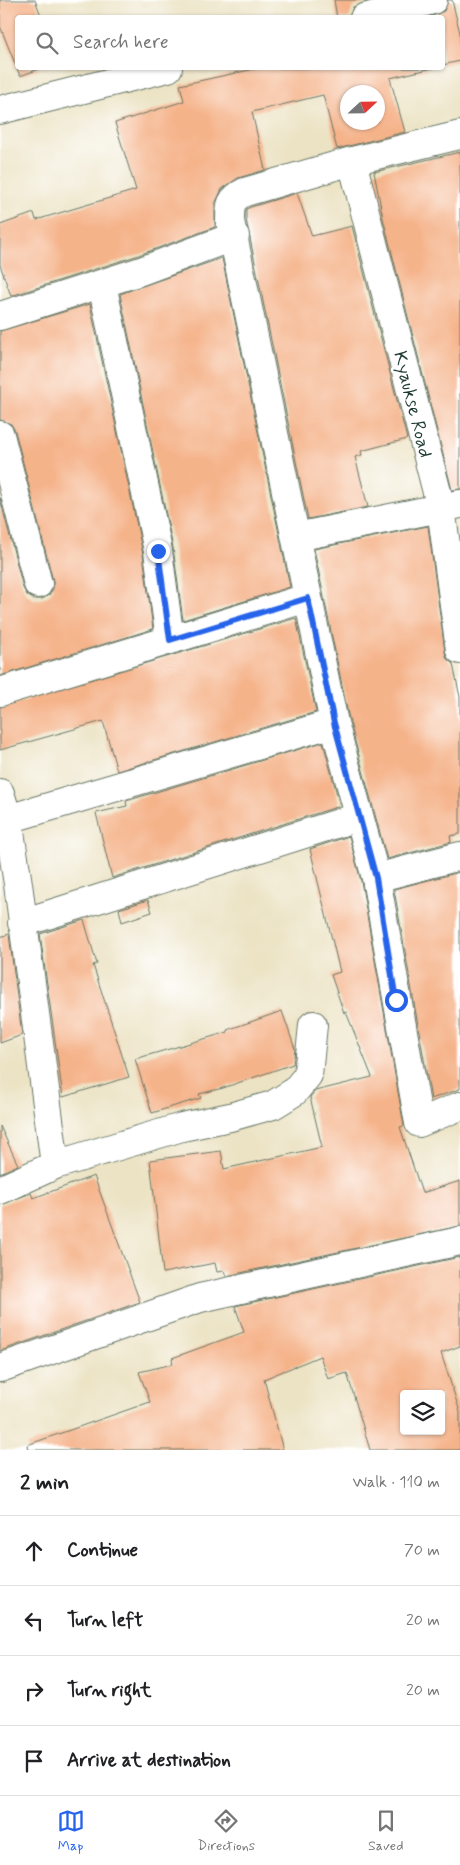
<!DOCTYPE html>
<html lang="en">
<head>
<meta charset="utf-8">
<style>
  :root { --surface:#fff; --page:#f6f6f6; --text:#202124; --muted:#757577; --line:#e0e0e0; --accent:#2563eb }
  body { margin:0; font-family:Mynerve,sans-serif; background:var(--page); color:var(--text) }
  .controls { position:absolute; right:15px; bottom:15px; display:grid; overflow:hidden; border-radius:5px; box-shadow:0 1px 4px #0004 }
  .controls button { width:45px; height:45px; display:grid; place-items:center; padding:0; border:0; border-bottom:1px solid var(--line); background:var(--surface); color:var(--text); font:25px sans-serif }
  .compass { position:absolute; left:340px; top:85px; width:45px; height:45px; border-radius:50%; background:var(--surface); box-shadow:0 1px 4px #0004; rotate:68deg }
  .stop { position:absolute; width:15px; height:15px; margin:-11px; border:4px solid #2563eb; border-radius:50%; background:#fff }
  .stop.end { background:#2563eb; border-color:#fff; box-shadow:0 1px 5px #0008 }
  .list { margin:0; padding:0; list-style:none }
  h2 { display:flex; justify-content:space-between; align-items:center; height:65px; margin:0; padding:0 20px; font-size:21px }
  h2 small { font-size:16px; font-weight:400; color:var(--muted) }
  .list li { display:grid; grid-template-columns:32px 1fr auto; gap:15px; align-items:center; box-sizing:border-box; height:70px; padding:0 20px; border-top:1px solid var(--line) }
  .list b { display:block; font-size:19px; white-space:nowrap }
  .list em { font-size:16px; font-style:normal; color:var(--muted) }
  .icon { flex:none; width:28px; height:28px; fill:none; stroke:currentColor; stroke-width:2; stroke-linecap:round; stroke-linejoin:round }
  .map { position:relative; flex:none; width:460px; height:1450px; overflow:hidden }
  .search { position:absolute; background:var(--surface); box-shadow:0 1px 4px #0004; left:15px; right:15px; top:15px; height:55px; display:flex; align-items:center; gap:12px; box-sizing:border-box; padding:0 18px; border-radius:5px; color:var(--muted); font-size:19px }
  .sheet { height:345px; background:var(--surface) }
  nav { display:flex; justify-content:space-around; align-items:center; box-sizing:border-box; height:70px; border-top:1px solid var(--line); background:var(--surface); font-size:14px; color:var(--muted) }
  nav a { display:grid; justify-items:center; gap:2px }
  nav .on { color:var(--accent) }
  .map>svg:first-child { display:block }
</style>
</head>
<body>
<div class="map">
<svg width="460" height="1450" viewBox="0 0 460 1450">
  <rect width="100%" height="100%" fill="#fff"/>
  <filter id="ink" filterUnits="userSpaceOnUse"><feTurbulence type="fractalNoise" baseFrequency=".02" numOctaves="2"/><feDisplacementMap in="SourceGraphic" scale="10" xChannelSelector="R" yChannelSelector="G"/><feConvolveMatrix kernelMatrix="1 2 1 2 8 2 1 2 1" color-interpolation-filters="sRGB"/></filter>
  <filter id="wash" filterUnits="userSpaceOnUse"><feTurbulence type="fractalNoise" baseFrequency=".0096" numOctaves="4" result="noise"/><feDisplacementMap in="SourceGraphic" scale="20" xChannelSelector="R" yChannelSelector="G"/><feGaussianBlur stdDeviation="1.12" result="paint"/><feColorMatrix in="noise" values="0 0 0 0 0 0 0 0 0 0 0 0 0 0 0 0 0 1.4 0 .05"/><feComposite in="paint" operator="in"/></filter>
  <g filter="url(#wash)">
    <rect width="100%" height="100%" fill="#ece3c4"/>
    <g id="blocks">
      <path fill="#f5b38a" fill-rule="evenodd" d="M0,0H35L42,18H18V68H42L20,76L0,26Z
        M334,0H371L353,7L349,18H337Z
        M448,0H452L460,33V61L442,65V18H428L444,11Z
        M259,68H433L390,78L405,132L337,149L323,95L252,112L265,170L238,178L222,189L215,204V227L136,256L11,296L0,265V225L34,213L36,220L136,190L115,123L184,101L180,85ZM348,92H378V122H348Z
        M460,152V489L452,490L383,218L374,172Z
        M297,193L312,236L352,226L407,439L361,451L362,455L355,457L368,507L308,519L246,219V209L251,207Z
        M222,258L290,587L183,620L173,548L120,294Z
        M90,304L143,554L153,629L0,676V498L23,588L27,595L33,599H42L49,595L53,589V581L15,431L11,424L0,420V331Z
        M428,526L445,652L447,659L453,664L460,697V834L450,836L451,842L387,859L349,719L314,549Z
        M296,618L316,712L117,771L103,721L0,750V707Z
        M323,742L340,806L112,878L96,813L127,806L126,801Z
        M349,836L361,881L404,1126L400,1127L422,1193L460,1181V1226L226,1276L224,1271L217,1272L215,1263L163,1273L150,1160L221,1151L224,1169L322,1147L310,1097L315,1091L372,1077L346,1012L344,1013L331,975L340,972L310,849Z
        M460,872V1089L431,1099L394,889Z
        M148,900L152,912L122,922L119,909Z
        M84,920L97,964L93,965L129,1077L63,1097L40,934Z
        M9,934L22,1035L0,1043V937Z
        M282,1011L295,1049L293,1064L223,1088L199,1094L201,1098L152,1113L135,1059L228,1032L227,1030Z
        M0,1126L18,1165L0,1173Z
        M94,1176L140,1302L0,1351V1205L31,1193L33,1198Z
        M460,1257V1346L441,1353L460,1412V1450H370L347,1373L328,1379L320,1356L264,1379L283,1450H28L27,1445L150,1402L139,1372L173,1364L172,1358L244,1332L235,1306ZM404,1394H441V1431H404Z"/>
    </g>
  </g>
  <g filter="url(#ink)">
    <use href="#blocks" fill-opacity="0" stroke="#677766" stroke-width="1"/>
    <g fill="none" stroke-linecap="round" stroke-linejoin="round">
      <g stroke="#677766" stroke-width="30">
        <path id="minor" d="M364,18L433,0
          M0,110L168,68
          M460,135L352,161L245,192C230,199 230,205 230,221L334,723L376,878L460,856
          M352,161L441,508L460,650
          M102,284L158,551L170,640
          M0,316L141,271L235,236
          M0,435L38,584
          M296,537L460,504
          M0,692L307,598
          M0,793L8,819L18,884L55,1165L0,1190
          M8,819L334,723
          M376,878L419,1123L460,1106
          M22,923L358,817
          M55,1165L182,1127L230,1117L273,1105L294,1092L308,1075L313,1025
          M0,1368L200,1298L460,1241"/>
      </g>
      <use href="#minor" stroke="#fff" stroke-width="28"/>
    </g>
  </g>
  <g fill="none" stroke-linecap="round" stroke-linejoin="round" filter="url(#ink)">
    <path stroke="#2563eb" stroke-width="6" d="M158,551L170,640L308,598L334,723L376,878L396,1000"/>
  </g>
  <g text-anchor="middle" stroke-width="5" stroke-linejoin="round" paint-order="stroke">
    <g font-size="19" fill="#1f3d34" stroke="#fff">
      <text transform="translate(414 404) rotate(76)" y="7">Kyaukse Road</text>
    </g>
  </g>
</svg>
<div class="controls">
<button><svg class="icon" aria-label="layers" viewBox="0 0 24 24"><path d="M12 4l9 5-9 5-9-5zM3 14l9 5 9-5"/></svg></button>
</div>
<svg class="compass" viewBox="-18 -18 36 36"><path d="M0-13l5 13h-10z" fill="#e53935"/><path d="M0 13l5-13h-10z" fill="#757577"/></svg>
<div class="stop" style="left:396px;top:1000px"></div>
<div class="stop end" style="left:158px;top:551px"></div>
<div class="search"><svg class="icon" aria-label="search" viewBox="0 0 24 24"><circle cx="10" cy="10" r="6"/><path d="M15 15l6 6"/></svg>Search here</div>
</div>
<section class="sheet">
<h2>2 min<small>Walk · 110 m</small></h2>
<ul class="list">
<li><svg class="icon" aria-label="ahead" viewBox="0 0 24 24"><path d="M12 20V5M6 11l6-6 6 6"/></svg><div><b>Continue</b></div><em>70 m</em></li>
<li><svg class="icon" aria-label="left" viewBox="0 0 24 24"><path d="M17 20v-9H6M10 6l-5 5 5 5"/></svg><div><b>Turn left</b></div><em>20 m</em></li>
<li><svg class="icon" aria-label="right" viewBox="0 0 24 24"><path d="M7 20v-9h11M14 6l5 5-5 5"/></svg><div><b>Turn right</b></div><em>20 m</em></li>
<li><svg class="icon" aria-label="arrive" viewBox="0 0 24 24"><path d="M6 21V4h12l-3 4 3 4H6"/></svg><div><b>Arrive at destination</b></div></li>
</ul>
</section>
<nav>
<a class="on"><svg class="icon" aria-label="map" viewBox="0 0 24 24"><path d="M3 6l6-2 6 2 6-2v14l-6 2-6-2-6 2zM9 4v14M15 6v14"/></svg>Map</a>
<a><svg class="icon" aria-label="directions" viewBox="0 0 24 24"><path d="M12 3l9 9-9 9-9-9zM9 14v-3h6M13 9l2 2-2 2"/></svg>Directions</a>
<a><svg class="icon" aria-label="saved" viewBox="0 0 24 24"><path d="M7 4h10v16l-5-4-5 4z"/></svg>Saved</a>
</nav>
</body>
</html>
